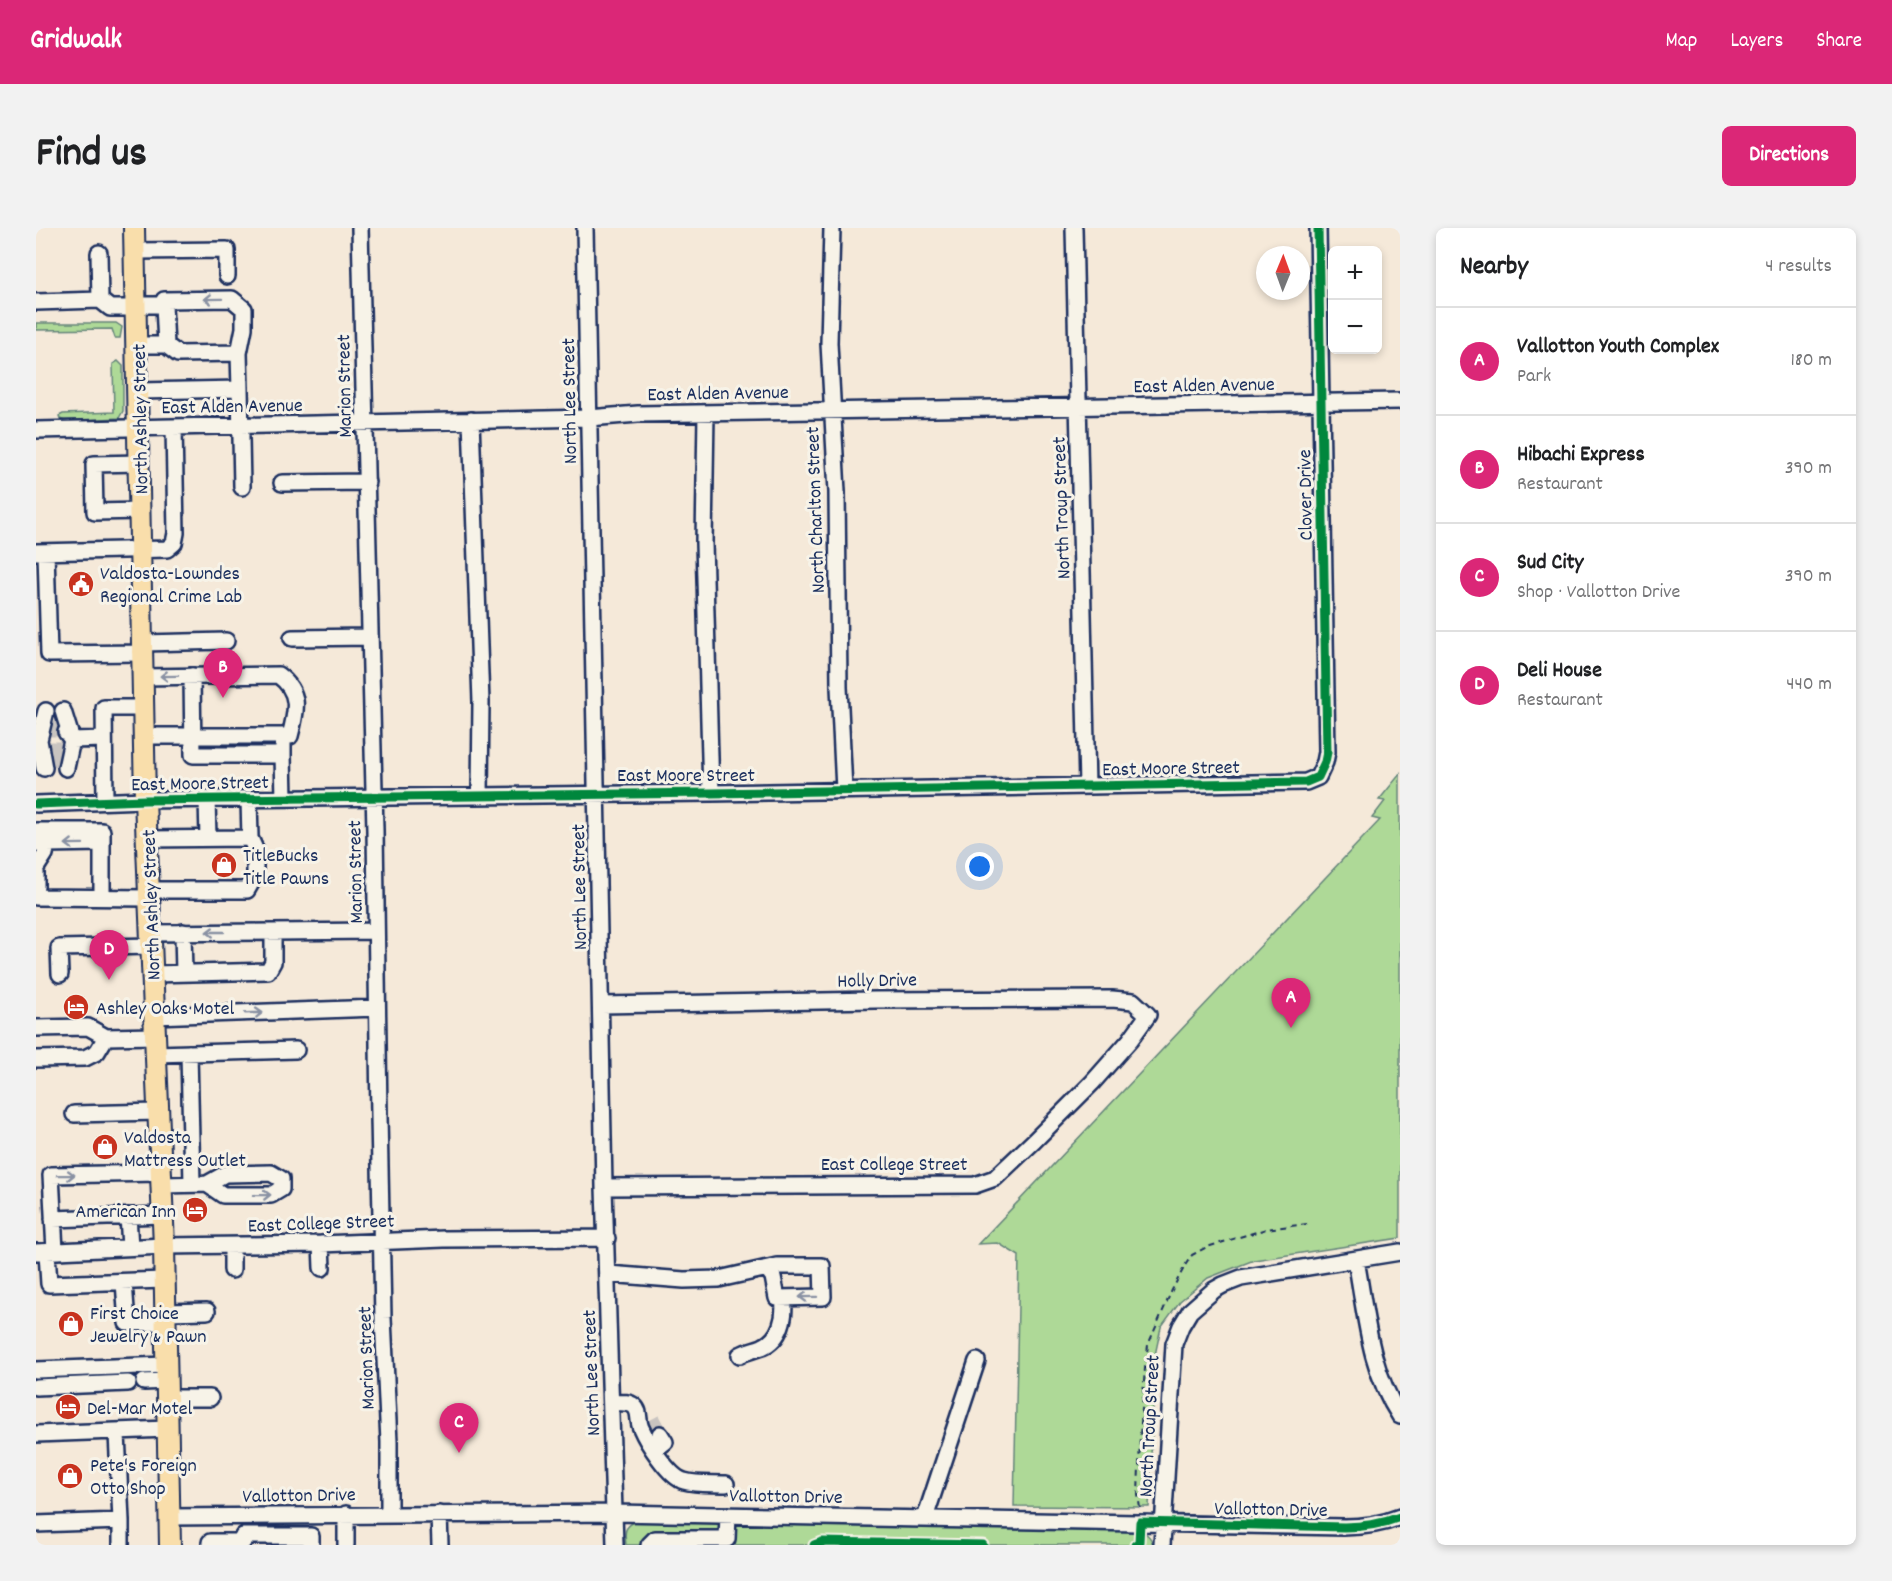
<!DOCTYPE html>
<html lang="en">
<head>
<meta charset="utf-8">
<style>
  :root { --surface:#fff; --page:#f2f2f2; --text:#202124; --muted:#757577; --line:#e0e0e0; --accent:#db2777 }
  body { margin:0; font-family:Dekko,sans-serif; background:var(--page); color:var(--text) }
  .controls { position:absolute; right:18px; top:18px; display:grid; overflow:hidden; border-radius:9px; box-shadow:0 3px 9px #0003 }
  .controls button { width:54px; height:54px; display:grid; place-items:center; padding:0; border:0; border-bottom:2px solid var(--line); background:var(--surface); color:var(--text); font:30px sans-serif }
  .compass { position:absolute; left:1220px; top:18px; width:54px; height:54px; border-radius:50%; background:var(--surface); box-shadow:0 3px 9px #0003; rotate:1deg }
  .you { position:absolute; left:944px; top:639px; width:21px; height:21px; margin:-15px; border:4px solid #fff; border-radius:50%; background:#1a73e8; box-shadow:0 0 0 9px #1a73e833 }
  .badge { display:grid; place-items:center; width:39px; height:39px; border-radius:50%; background:var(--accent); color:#fff; font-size:20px; font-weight:700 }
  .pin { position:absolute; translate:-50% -50px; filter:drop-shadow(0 2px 3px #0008) }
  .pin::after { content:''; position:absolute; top:32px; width:21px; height:18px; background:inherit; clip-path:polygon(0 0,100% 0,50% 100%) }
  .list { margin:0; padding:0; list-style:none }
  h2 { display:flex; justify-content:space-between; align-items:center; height:78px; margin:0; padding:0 24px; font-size:26px }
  h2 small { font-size:20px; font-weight:400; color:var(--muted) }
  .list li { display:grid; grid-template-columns:39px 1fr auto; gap:18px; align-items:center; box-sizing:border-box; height:108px; padding:0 24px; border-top:2px solid var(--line) }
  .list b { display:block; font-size:22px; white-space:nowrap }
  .list p { margin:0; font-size:20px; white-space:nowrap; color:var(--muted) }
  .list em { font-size:20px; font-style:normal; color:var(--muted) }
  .map { position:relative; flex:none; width:1364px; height:1317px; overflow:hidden; border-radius:9px }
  header { display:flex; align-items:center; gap:36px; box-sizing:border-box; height:84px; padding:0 30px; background:var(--accent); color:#fff }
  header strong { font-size:28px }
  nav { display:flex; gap:33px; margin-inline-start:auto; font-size:21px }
  .intro { display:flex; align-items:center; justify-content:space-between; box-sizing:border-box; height:144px; padding:0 36px }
  h1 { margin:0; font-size:42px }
  .button { padding:15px 27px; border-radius:9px; background:var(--accent); color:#fff; font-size:21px; font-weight:700 }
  main { display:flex; gap:36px; padding:0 36px }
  aside { flex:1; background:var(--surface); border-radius:9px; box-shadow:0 3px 9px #0003 }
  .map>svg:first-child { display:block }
</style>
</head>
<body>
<header>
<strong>Gridwalk</strong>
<nav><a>Map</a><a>Layers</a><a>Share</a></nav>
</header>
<div class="intro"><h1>Find us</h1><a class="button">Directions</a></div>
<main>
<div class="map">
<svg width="1364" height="1317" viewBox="0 0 1364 1317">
  <rect width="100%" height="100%" fill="#f5e9d9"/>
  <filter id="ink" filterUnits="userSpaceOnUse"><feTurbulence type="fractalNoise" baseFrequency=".0167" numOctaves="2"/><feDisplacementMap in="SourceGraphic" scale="12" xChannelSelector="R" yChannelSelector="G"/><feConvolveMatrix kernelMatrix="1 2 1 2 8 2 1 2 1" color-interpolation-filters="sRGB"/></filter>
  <g filter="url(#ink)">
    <path fill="#aed997" stroke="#64847a" stroke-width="1.5" d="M0,95H80L86,99L84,110H79L76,101L0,102Z
      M82,133L87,138V183L83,190L29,193L24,191L23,188L27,186L78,184L77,136Z
      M1364,546V1010L1218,1032L1172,1050L1144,1073L1125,1099L1119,1127L1113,1279L978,1278L983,1028L962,1015L942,1016L1344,592L1336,590L1349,573L1343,572Z
      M598,1294L1100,1301C1109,1305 1115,1307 1117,1317H590C589,1306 587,1300 598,1294Z"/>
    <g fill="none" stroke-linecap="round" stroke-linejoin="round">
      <path stroke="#c9c4c0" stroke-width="15" stroke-dasharray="15 8" stroke-linecap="butt" d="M10,501H28
        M11,521H29
        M11,532L29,531
        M616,1191L624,1206"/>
      <g stroke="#1b2f5e" stroke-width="20">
        <path id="minor" d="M324,0L339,602L343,888L347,1090L353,1214V1286
          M549,0L568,959L579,1317
          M796,0L793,115L801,264L803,459L808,562
          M1038,0L1051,558
          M99,23L191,22V48
          M63,25L64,72
          M0,74L64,72L74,80H100
          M100,77H128V72L196,71L208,81V100L203,125
          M128,77L130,117
          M101,117H130L142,126L203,125L204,161
          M102,163L204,161L206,259
          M670,185L668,315L675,565
          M435,192L445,474L444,567
          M0,202L553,190L602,186L1364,173
          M104,235L58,236L59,284L105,283
          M246,255L331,254
          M0,324L131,321L138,315L140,305L138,199
          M10,324L13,426L107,425
          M256,410L334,409
          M107,415L190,413
          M156,448L157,527H247V508
          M107,449L242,447C265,464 261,482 254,508H108
          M27,483L36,512L30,540
          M30,504L36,512L68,511
          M247,527L248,570
          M8,540L3,512L10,483
          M171,571L172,610
          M69,573L68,480H108
          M0,576L109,572L675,565L1270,554L1282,549L1289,534L1291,524L1282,0
          M0,603H66V670
          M111,611L214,610
          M0,615L11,616L66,615
          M0,659V640L9,626L11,616
          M114,662H211L219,648V621L214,610L213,571
          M0,669L114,670
          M147,704L148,745
          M115,705L340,703
          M24,746L23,720L116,718
          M117,746L232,743L237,734V704
          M565,777L839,772L1076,771L1097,773L1112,787L1094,812L1056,855L998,913L959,950L939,957L568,959
          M118,788L341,780
          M0,800L52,799L70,809L119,808
          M153,825L156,956
          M119,826L260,822
          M0,831L49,830L61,824L70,809
          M38,886L122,884
          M125,957L171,956L189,946L235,945L245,951V961L235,967H187L171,956
          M92,988L94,1019
          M17,991L126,987
          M285,1016L286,1040
          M19,1023L15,947L124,945
          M0,1024L128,1018L285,1016L408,1011L571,1010
          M11,1024L13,1056L128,1052
          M1320,1032C1330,1086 1333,1141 1364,1188
          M196,1042V1018
          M572,1046L648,1052L683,1051L741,1038H786L787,1069L741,1070L737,1049L732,1042
          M88,1054L91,1095L129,1094
          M129,1084L171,1083
          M704,1127C711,1123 718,1122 726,1119C745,1111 750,1088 747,1070
          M0,1142L130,1137
          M108,1154L130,1153
          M0,1159L92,1155
          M131,1170H174
          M576,1175C583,1175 592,1173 598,1178C605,1184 601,1192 605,1200C611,1214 633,1249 648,1253C661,1257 677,1255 690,1256
          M81,1205L85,1293
          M0,1206L132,1201
          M619,1222L629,1214L624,1206
          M310,1286V1317
          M403,1286L404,1317
          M133,1289L579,1285L1308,1299C1327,1299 1346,1296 1364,1289
          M889,1290L941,1133
          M0,1296L85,1293V1317
          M207,1308H275V1317
          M174,1317V1314H207
          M613,1317L619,1311H691L692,1287
          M1126,1317L1138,1116L1145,1098L1154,1083L1178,1062L1187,1057L1205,1050L1364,1024"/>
      </g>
      <g stroke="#1b2f5e" stroke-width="24">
        <path id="major" d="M98,0L109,572L128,1018L134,1317"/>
      </g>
      <path stroke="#1b2f5e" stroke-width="2" stroke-dasharray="6 4.5" stroke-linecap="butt" d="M1104,1280L1102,1267L1104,1208L1109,1140L1112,1117L1136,1062L1150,1036L1156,1027L1171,1019L1230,1001L1272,996
        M778,1317L786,1314L947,1317
        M1099,1317L1103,1314L1104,1310"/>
      <use href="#minor" stroke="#f7f3e8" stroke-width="15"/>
      <use href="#major" stroke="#f9deab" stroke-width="20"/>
      <g stroke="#f7f3e8" stroke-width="13">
        <path id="cycleway" d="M0,576L109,572L675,565L1270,554L1282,549L1289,534L1291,524L1282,0
          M778,1317L786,1314L947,1317
          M1099,1317L1103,1314L1104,1294L1308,1299C1327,1299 1346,1296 1364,1289"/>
      </g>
      <use href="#cycleway" stroke="#00873e" stroke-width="9"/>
    </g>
    <defs><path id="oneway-shaft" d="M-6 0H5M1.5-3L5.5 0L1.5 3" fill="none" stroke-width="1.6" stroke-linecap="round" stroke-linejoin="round" transform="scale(1.5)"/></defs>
    <g stroke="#8991a3">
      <use href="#oneway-shaft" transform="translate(177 71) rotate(179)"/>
      <use href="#oneway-shaft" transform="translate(133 448) rotate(179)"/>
      <use href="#oneway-shaft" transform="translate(38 616) rotate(179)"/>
      <use href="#oneway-shaft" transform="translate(179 704) rotate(180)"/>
      <use href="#oneway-shaft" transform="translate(218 785) rotate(-2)"/>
      <use href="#oneway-shaft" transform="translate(30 947) rotate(-1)"/>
      <use href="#oneway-shaft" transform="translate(226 967) rotate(-1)"/>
      <use href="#oneway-shaft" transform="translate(772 1069) rotate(179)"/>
    </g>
  </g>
  <defs>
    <g id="civic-disc" transform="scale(1.35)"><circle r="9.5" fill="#c8321e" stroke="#f7f3e8"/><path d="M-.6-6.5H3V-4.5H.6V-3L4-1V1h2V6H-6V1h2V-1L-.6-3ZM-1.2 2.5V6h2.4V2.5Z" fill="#fff"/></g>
    <g id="shop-disc" transform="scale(1.35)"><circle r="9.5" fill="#c8321e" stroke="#f7f3e8"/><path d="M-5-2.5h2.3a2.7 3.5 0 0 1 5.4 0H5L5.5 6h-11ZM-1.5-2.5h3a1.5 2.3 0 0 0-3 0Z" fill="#fff"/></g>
    <g id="hotel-disc" transform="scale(1.35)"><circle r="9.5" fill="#c8321e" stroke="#f7f3e8"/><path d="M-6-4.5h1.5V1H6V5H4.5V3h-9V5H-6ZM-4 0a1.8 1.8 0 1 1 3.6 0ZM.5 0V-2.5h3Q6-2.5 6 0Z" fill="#fff"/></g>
  </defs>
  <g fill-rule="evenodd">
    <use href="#civic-disc" x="45" y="356"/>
    <use href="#shop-disc" x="188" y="637"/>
    <use href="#hotel-disc" x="40" y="779"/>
    <use href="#shop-disc" x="69" y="919"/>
    <use href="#hotel-disc" x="159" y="982"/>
    <use href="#shop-disc" x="35" y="1096"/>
    <use href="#hotel-disc" x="32" y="1179"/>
    <use href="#shop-disc" x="34" y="1248"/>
  </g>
  <g text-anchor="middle" stroke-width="6" stroke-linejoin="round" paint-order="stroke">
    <g font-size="20" fill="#1b2f5e" stroke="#f7f3e8">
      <text transform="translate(1168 156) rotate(-1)" y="7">East Alden Avenue</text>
      <text transform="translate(307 158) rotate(-91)" y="7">Marion Street</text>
      <text transform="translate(682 164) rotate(-1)" y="7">East Alden Avenue</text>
      <text transform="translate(532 173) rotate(-91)" y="7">North Lee Street</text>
      <text transform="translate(196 177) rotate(-1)" y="7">East Alden Avenue</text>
      <text transform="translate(103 191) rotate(-91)" y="7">North Ashley Street</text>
      <text transform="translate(1268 267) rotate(-91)" y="7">Clover Drive</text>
      <text transform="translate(1024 280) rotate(-92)" y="7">North Troup Street</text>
      <text transform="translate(778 282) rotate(-92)" y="7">North Charlton Street</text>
      <text transform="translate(1135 539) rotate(-1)" y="7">East Moore Street</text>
      <text x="650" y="553">East Moore Street</text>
      <text transform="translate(164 554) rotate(-1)" y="7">East Moore Street</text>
      <text transform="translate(318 644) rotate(-91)" y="7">Marion Street</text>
      <text transform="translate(542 659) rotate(-91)" y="7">North Lee Street</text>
      <text transform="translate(114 677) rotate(-92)" y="7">North Ashley Street</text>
      <text transform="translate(841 751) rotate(-1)" y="7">Holly Drive</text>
      <text x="858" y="942">East College Street</text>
      <text transform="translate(285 994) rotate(-2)" y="7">East College Street</text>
      <text transform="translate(329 1130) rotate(-92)" y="7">Marion Street</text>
      <text transform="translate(554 1145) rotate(-92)" y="7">North Lee Street</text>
      <text transform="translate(1112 1198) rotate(-87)" y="7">North Troup Street</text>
      <text transform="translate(263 1266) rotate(-1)" y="7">Vallotton Drive</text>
      <text transform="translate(750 1267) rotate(1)" y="7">Vallotton Drive</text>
      <text transform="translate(1235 1280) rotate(1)" y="7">Vallotton Drive</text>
    </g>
    <g font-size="20" fill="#1b2f5e" stroke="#f7f3e8" text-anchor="start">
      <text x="64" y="351">Valdosta-Lowndes<tspan x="64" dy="23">Regional Crime Lab</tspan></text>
      <text x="207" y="633">TitleBucks<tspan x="207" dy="23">Title Pawns</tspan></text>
      <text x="60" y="786">Ashley Oaks Motel</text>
      <text x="88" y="915">Valdosta<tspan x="88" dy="23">Mattress Outlet</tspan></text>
      <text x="140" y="989" text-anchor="end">American Inn</text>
      <text x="54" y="1091">First Choice<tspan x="54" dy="23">Jewelry &amp; Pawn</tspan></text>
      <text x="51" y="1186">Del-Mar Motel</text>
      <text x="54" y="1243">Pete's Foreign<tspan x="54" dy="23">Otto Shop</tspan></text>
    </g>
  </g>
</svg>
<div class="controls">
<button>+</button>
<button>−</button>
</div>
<svg class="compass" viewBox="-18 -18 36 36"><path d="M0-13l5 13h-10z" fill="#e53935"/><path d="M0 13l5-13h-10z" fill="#757577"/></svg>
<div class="you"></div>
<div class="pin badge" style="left:1255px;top:800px">A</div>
<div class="pin badge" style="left:187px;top:470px">B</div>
<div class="pin badge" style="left:423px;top:1225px">C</div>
<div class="pin badge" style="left:73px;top:752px">D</div>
</div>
<aside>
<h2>Nearby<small>4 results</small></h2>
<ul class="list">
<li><span class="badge">A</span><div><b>Vallotton Youth Complex</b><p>Park</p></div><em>180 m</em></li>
<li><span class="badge">B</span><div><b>Hibachi Express</b><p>Restaurant</p></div><em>390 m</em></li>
<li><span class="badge">C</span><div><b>Sud City</b><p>Shop · Vallotton Drive</p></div><em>390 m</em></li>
<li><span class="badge">D</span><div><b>Deli House</b><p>Restaurant</p></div><em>440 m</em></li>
</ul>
</aside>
</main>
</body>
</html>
